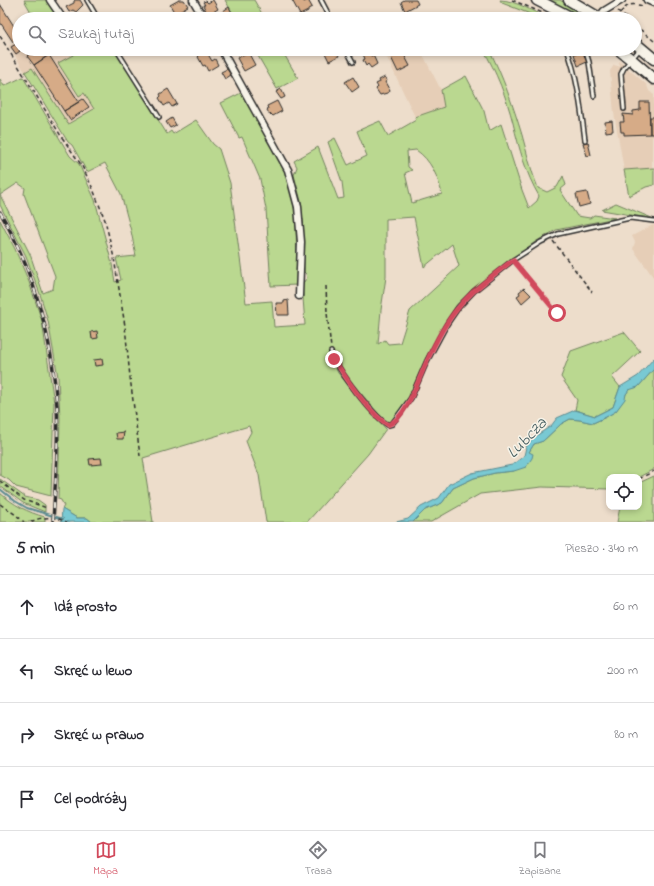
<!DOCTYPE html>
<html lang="pl">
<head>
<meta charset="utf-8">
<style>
  :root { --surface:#fff; --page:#f2f2f3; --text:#2b2b33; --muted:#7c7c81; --line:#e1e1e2; --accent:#d1495b }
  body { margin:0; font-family:"Indie Flower",sans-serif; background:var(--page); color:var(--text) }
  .controls { position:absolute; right:12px; bottom:12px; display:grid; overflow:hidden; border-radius:8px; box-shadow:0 2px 6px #0003 }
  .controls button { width:36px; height:36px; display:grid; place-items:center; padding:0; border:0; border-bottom:1px solid var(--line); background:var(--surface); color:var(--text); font:20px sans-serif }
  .stop { position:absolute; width:12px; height:12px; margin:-9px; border:3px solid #d1495b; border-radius:50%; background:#fff }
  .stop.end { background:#d1495b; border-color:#fff; box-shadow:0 1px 4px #0008 }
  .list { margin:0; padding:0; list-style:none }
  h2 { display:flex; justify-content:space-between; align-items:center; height:52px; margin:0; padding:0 16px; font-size:17px }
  h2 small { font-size:13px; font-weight:400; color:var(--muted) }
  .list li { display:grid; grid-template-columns:26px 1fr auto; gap:12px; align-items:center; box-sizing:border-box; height:64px; padding:0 16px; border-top:1px solid var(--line) }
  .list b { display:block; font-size:15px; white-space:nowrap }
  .list em { font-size:13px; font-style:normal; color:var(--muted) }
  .icon { flex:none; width:22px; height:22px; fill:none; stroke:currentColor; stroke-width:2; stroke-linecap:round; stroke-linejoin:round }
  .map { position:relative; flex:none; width:654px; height:522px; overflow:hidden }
  .search { position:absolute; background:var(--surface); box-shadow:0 2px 6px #0003; left:12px; right:12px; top:12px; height:44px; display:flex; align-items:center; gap:10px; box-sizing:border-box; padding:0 14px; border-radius:22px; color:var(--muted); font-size:15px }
  .sheet { height:308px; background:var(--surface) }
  nav { display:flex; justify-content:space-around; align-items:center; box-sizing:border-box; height:56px; border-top:1px solid var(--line); background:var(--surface); font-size:11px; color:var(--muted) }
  nav a { display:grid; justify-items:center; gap:2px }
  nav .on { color:var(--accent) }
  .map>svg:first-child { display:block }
</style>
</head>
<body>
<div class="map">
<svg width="654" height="522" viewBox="0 0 654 522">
  <rect width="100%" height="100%" fill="#edddcb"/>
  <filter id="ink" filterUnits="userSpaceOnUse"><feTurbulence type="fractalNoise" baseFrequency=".025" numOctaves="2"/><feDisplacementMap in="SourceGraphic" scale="8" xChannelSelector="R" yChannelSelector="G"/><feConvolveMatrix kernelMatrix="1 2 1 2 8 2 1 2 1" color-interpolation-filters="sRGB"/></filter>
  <g filter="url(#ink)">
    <path fill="#e6ceb7" d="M19,41V49H77L73,55L59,63L78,96L84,92L94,109L68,124L32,68L25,72L9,46Z
      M383,49H420L441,90L444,107L415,117Z
      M619,61L647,85L649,91L654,95V136L652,137V168L624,170L614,113L610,71L614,65L621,67L619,63Z
      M653,225H654V278L633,249L635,242L632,236Z"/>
    <path fill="#bad890" stroke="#72825e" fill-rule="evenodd" d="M24,0H47L57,16L52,19H35Z
      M225,0H254L265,19H236Z
      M500,0C515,0 536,13 549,19H543L502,3Z
      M546,0H560L586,16V19L579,18Z
      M77,49H114L167,134L171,131L173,134L196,120L213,144L219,149L230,183L246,303L272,301L274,327L305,325L302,284L307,278L306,274L304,272L303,223L301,201L294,175L297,167L294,161L318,147L338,199L344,198L342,182L328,142L335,138L348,165L367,156L357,131L380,121L388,136L416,120L415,117L444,107L441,90L466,76L484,111L489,131L501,124L522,190L529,208L537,201L539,196C526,174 519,148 513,123C507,99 496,71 483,49H489C503,77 513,105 522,135C527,153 531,171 538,188L547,192L557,187L563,176L566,185L560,190L577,216L590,218L594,215L615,218L556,230L535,242L475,288L457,304L441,329L427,356L409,397L391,422L385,421L346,376L336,359L332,361L338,373L386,429L368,454L307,522H266L259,475L246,441L251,432L249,426L143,458L153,522H92L87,518H77L62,509L64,506L61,500L58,499L60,418L58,377L48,321L40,294L26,256L0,205V79L4,86L23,77L70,156L79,164L95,200L112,264L115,282L121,280L116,258L136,256L131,231L121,194L105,163L87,172L72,145L68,142L25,72L32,68L68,124L94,109L84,93L79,96L58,63L73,55ZM416,150C431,160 438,177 442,194L412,203L405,173L412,170L408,167L407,151ZM18,183L25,188L24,194L55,276L53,289L43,293L30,254L0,195ZM414,217L424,267L452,244L459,266L410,311L400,343L388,344L385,340L378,344L381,310L386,277V219Z
      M254,49H281L298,78L277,89Z
      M243,92L288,175L296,218L297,285L271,286L266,209L260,179L242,137L239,138L221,103Z
      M654,168V185L646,187L629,196L624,170Z
      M616,203L654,219L602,210Z
      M0,220L15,249L29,282L42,321L54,403L51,496L16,487L9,480L0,475Z
      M624,332L640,351L612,377L620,387L613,407L595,416L575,410L577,400L561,377L571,351Z
      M654,369V469L639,477H609V489L542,487L480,494L431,522H413L425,510L442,503L453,488L474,478L495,473L514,471L529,452L534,444L543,441L561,424L570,419L580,420L593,423L606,417L616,411L629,389L638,387Z
      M654,476V522H617L620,507H639V483Z
      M0,479L25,497L38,500L45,505V512L23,503L0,486Z
      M0,493C14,505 27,512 45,517V522H0Z"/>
    <path fill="#79c9d3" stroke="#5a8a90" d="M654,358V369L638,387L629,390L626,394L625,399L616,411L606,417L593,423L580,420L570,419L561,424L543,441L534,444L529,452L533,454L532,458L526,467L514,471L495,473L474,478L453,488L442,503L425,510L413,522H396L408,519L421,507L439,498L449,484L472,473L512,465L524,456L526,447L533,438L551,426L557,418L575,410L595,416L613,407L620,387L638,376Z
      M62,509L77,518H87L92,522H61Z"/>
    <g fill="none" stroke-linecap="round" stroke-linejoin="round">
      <path stroke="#5a8a90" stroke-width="2" d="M0,489L15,501L27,508L63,519"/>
    </g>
    <path fill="#d6ab87" stroke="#2b2b2b" d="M75,0H80L83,5L76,12L73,10L69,12L66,7L74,3V1Z
      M179,0H184L188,6L181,10L183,14L177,17L170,5Z
      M213,0L218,9L208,15L203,5H205L203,2L206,1L208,3Z
      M292,0H303L304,2L308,0L312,7L308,9V11L300,15Z
      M404,0H416L418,4L405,11L401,2Z
      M0,4L19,34V38L13,42L0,22Z
      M229,7L234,17L231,19H227L223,11Z
      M16,44L20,51L16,54L11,47Z
      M41,49H45L49,55L34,65L27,56L32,52L33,55Z
      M199,49H205L212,61L215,59L218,65L208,71L205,65L203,66L198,57L199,56L196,51Z
      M323,49H336L339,56L329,61Z
      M387,49H401L410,66L398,72Z
      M369,51L371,56L373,55L377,64L371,68L368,64L366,66L363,60L365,59L363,54Z
      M583,51L587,62L578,66L574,54Z
      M248,52L255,65L244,71L237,58Z
      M49,55L79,102L64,111L34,65Z
      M227,69L231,75L225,79L221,72Z
      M353,77L359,87L352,92L345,82Z
      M385,77L387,81L385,82L390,91L387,93L380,95L376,89L378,87L376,84L380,82L379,80Z
      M168,89L177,104L172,107L169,103L164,106L159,98L161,96L160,94Z
      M281,89L285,97L281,99L276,92Z
      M83,99L89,107L70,120L64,111Z
      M277,101L282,111L273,116L271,114L270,115L267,110L268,109L267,106Z
      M640,102H649L650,134L624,135V132H621L620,122H624L623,114L633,115V111L640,110Z
      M650,117H654V134H650Z
      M172,118L176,125L170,128L166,122Z
      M612,121L613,131L606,132L605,122Z
      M588,142L591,155L587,156L583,143Z
      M587,192L590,204L579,207L576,194Z
      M524,288L531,295L522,303L517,296L520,294L519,292Z
      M288,300L289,315H277L276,303H284V301Z
      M97,331L98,338L92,339L91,332Z
      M102,359L103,365L95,366L94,360Z
      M124,432L123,439H117L116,433Z
      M101,458L102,464L90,465L89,459Z"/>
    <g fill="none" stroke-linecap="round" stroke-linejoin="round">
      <g stroke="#2b2b2b" stroke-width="6">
        <path id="service" d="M87,0L98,19
          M321,0L331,19
          M116,49L159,117
          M346,49L353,62
          M567,49C578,79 581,109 585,140
          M585,49L589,62L594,96
          M624,109L621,74L624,68L640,49
          M331,352C339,372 370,413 388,425L392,424L411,398L427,361L447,324L458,308L474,291L513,260L541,242L558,234L630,218L654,221"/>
      </g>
      <g stroke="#2b2b2b" stroke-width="9">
        <path id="minor" d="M50,0L63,19
          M193,0L204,19
          M647,0L654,3
          M598,19L604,11L622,0
          M221,49L288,170L298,207L301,242L299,296"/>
      </g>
      <g stroke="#2b2b2b" stroke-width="13">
        <path id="trunk" d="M537,0L574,19
          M569,0L601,19
          M635,43L654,59
          M618,49L632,60L654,79"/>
      </g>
      <path stroke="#2b2b2b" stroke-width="1.5" stroke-dasharray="4 3" stroke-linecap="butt" d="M512,0L545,14
        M618,11L627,19
        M620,13C628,4 630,3 643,6
        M635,25L654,41
        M0,36L61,136L82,166L93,189L105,220L114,258L125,326L130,377L140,456
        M553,241L592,292
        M516,263L557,313
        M326,286L327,313L331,348
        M639,479L654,471
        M0,481L24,500L47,508
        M0,504L16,515L24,522
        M31,522C40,516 57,517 67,522"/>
      <use href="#service" stroke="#f7f3e8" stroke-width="3"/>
      <use href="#minor" stroke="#f7f3e8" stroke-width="6"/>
      <use href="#trunk" stroke="#f7f3e8" stroke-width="10"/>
      <g stroke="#2b2b2b" stroke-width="3.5">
        <path id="rail" d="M0,212C34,271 52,338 57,406C59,445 55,484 53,522"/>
      </g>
      <use href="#rail" stroke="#f7f3e8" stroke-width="2" stroke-dasharray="6" stroke-linecap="butt"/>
    </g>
  </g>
  <g fill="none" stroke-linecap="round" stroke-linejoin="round" filter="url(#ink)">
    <path stroke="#d1495b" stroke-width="5" d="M334,359C347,380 368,412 388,425C406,419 419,378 427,361C435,343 445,323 458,308C473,289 494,275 513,260L557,313"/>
  </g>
  <g text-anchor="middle" stroke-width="3" stroke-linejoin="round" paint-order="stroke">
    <g font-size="17" font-style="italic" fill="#425a5d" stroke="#f7f3e8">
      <text transform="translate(526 437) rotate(-46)" y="6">Lubcza</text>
    </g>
  </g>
</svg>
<div class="controls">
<button><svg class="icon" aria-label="locate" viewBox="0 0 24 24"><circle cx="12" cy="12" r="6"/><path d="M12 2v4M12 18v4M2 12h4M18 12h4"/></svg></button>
</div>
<div class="stop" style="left:557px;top:313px"></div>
<div class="stop end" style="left:334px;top:359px"></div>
<div class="search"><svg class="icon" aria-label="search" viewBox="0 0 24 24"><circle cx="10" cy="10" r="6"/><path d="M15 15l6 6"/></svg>Szukaj tutaj</div>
</div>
<section class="sheet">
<h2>5 min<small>Pieszo · 340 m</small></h2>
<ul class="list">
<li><svg class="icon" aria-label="ahead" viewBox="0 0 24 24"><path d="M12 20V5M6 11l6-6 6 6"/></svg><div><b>Idź prosto</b></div><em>60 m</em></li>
<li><svg class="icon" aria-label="left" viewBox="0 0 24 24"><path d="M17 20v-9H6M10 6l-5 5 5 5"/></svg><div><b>Skręć w lewo</b></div><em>200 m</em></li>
<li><svg class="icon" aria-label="right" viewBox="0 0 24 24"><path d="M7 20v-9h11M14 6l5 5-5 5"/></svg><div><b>Skręć w prawo</b></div><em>80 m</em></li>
<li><svg class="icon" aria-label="arrive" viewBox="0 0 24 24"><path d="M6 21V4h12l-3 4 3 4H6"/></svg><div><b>Cel podróży</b></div></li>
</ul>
</section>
<nav>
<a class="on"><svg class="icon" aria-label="map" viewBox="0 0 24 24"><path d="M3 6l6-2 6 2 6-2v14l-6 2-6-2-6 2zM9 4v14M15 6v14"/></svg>Mapa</a>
<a><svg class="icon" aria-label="directions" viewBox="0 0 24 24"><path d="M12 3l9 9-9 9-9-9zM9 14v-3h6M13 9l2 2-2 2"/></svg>Trasa</a>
<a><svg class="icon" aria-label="saved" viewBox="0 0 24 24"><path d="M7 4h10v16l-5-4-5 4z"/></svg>Zapisane</a>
</nav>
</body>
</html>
